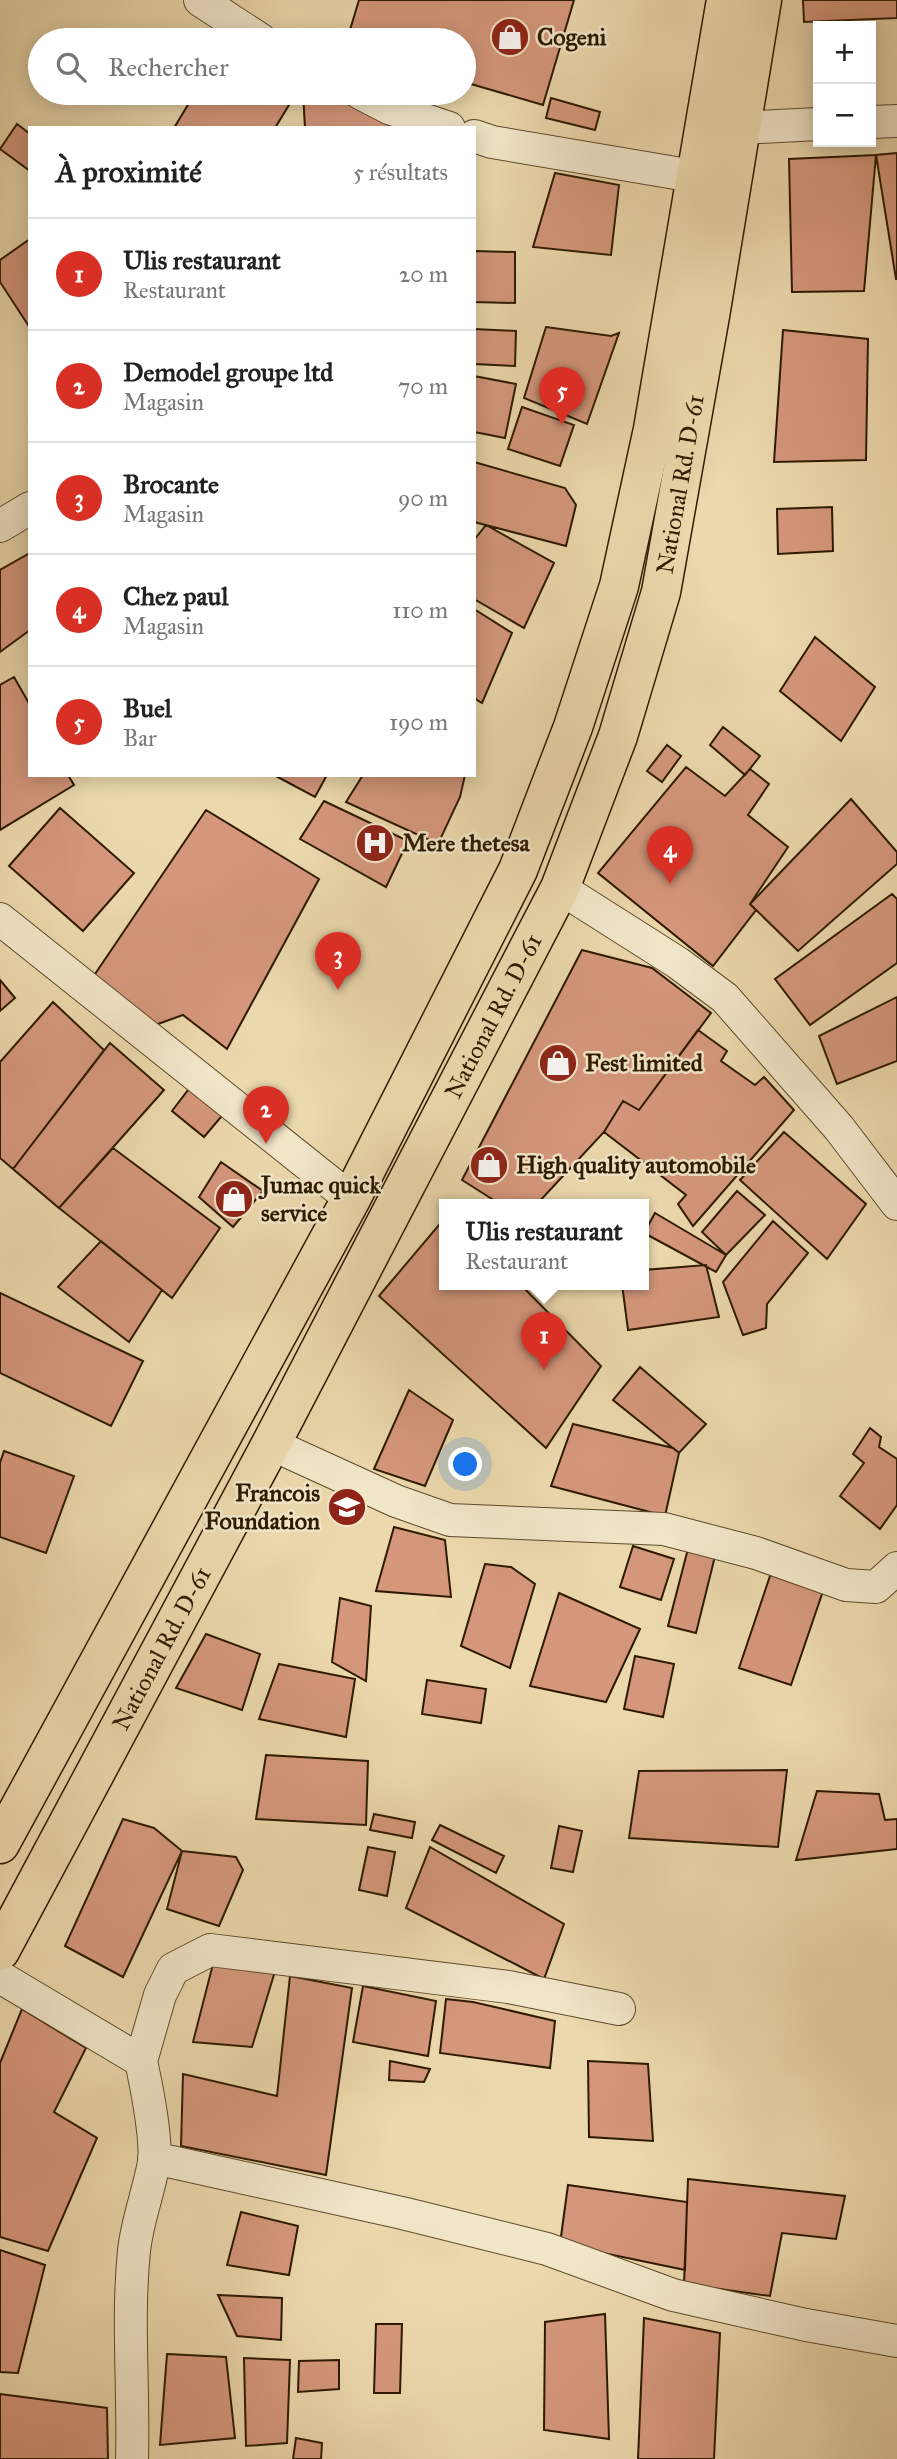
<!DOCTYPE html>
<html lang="fr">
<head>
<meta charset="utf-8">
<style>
  :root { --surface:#fff; --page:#f2f2f2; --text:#222; --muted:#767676; --line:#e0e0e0; --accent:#d93025 }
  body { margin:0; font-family:"IM FELL Great Primer",serif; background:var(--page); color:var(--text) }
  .controls { position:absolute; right:21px; top:21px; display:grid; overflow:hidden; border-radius:0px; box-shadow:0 4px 18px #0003 }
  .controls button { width:63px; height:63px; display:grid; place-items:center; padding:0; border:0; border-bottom:2px solid var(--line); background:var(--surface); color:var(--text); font:35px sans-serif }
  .you { position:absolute; left:466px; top:1465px; width:24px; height:24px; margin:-18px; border:5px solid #fff; border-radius:50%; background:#1a73e8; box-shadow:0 0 0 10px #1a73e833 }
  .badge { display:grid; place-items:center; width:46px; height:46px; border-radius:50%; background:var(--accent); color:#fff; font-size:23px; font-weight:700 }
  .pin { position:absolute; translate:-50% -58px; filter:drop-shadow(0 2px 4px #0008) }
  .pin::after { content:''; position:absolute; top:37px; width:24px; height:21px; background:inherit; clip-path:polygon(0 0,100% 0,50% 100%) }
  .popup { position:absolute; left:439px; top:1199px; width:210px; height:91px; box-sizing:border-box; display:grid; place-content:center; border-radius:0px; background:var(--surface); filter:drop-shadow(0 2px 5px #0005); font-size:23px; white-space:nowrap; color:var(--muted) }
  .popup b { font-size:26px; color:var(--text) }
  .popup::after { content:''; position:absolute; left:50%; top:100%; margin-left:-14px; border:14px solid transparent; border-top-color:var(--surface) }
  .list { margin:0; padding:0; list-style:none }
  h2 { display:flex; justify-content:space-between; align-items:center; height:91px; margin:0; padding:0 28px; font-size:30px }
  h2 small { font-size:23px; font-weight:400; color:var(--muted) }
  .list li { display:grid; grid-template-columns:46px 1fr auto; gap:21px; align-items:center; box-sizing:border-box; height:112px; padding:0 28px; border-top:2px solid var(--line) }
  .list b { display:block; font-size:26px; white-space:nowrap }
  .list p { margin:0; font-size:23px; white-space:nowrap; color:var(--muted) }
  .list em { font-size:23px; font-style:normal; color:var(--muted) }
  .icon { flex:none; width:38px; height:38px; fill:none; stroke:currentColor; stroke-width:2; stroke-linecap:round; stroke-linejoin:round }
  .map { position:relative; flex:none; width:897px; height:2459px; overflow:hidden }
  .search { position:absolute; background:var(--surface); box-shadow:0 4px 18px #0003; left:28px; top:28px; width:448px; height:77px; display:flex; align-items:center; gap:18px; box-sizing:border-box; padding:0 24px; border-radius:38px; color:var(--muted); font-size:26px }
  .panel { position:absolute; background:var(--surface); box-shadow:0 4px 18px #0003; left:28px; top:126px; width:448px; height:651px; border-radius:0px }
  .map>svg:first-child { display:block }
</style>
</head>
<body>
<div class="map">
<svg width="897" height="2459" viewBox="0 0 897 2459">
  <rect width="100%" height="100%" fill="#ebd8ac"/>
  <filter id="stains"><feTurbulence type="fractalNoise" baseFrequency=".00286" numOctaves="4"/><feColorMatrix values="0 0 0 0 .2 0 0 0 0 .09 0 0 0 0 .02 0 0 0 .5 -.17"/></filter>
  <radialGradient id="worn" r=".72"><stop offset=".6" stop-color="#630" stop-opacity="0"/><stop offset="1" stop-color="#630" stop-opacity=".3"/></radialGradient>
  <path fill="#d5977c" stroke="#2e1a00" stroke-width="2" d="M359,0H574L543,105L464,82V40H347Z
    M803,0H897V18L804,22Z
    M195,93H291L292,100L275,128H174Z
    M303,93H334L390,121L389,128H305Z
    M551,98L600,112L595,130L546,118Z
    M17,124L30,134V171L0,149Z
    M897,153V279H896L876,155Z
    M876,155L864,291L792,292L789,159Z
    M555,173L619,185L611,255L533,247Z
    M30,239V328L0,282V260Z
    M474,251L515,252V303L474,302Z
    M546,327L611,336L619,333L587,424L524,398Z
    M474,329L516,331L515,366L474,364Z
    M783,330L868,339L866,460L774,462Z
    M474,376L516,384L505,438L474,432Z
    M522,407L574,425L560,466L508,449Z
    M474,462L565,488L576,505L566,546L474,522Z
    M832,507L833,551L778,554L777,509Z
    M486,525L554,563L524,628L474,599V540Z
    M30,553V630L0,652V570Z
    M474,609L512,633L482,703L474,698Z
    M815,637L875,687L841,741L780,691Z
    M14,677L30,705V775H68L74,785L0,830V685Z
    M723,727L760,756L745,775L710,745Z
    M667,745L681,756L662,782L647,771Z
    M686,767L725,796L750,769L769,784L748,815L788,847L750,904L756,910L713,966L598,873Z
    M274,775H327L315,797Z
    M363,775H465L460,797L438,844L346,802Z
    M851,799L897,852V864L798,951L750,904Z
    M324,801L408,841L386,887L300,839Z
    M60,808L134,873L83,931L9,866Z
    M206,810L319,879L227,1049L183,1015L155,1025L93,977Z
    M892,894L897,899V963L810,1025L775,979Z
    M582,950L652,968L711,1013L639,1110L623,1101L604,1132L537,1204H500L462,1180Z
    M0,980L15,998L0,1011Z
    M897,997V1061L837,1084L819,1036Z
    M53,1002L104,1050L13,1169L0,1158V1062Z
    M698,1030L727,1051L721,1061L755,1085L764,1077L794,1110L693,1226L678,1204L686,1195L604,1132L623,1101L639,1110Z
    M110,1043L164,1090L59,1208L13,1169Z
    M198,1077L232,1104L204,1137L172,1111Z
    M784,1132L866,1204L827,1259L740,1180Z
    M113,1148L220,1228L172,1298L59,1208Z
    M221,1162L263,1191L233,1227L199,1197Z
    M737,1191L765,1215L726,1255L702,1232Z
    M655,1213L726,1255L716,1272L644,1233Z
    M444,1219V1284H520L601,1366L546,1448L379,1296Z
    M773,1221L808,1253L767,1304L766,1328L743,1335L723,1282Z
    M101,1241L162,1290L129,1342L58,1287Z
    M706,1265L719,1317L628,1330L622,1284H644V1270Z
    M0,1293L143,1361L111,1426L0,1373Z
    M640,1367L706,1424L679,1453L613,1400Z
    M409,1390L453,1420L425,1486L374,1469Z
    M573,1424L673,1448L679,1453L665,1516L551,1486Z
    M870,1428L881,1437L879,1447L897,1459V1505L880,1529L840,1496L864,1463L853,1454Z
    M4,1451L74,1476L46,1553L0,1537V1463Z
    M394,1527L445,1540L451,1597L376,1591Z
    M690,1541L717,1548L696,1633L668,1626Z
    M633,1546L674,1559L661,1600L620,1587Z
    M485,1564L511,1567L535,1584L510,1668L461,1646Z
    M771,1573L823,1591L791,1685L739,1668Z
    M559,1593L640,1629L606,1702L530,1686Z
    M340,1598L371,1606L366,1681L332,1662Z
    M206,1634L260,1654L242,1710L176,1688Z
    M635,1656L674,1664L663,1717L624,1709Z
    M279,1664L355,1679L346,1737L259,1719Z
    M427,1680L486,1689L481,1723L422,1714Z
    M266,1755L368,1761L366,1825L256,1819Z
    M787,1770L778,1847L629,1838L639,1771Z
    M817,1791L879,1794L885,1820L897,1819V1849L796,1860Z
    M374,1814L415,1822L412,1838L370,1830Z
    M123,1819L154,1828L182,1851L123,1977L65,1946Z
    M440,1825L504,1856L496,1873L432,1840Z
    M559,1826L582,1831L573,1872L551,1868Z
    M368,1847L395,1852L387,1896L359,1890Z
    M430,1847L564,1924L544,1979L406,1908Z
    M182,1851L236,1857L243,1870L219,1926L167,1909Z
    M213,1964L276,1968L252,2047L193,2042Z
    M290,1976L352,1988L326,2175L181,2146L183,2074L277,2096Z
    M363,1986L436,2001L428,2056L353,2042Z
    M446,1999L473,2002L555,2021L550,2068L440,2053Z
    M22,2009L86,2048L54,2112L97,2138L48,2251L0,2237V2063Z
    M390,2061L430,2069L424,2082L389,2080Z
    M588,2061L648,2064L653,2141L589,2137Z
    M688,2179L845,2196L836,2239L782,2233L770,2296L684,2284Z
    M568,2185L687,2202L685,2270L560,2244Z
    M241,2212L298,2226L289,2275L227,2265Z
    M0,2250L45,2265L18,2373L0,2372Z
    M218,2295L282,2298L281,2340L237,2336Z
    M605,2314L609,2439L544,2430L545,2322Z
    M644,2318L720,2333L714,2459H638Z
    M376,2324H402L400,2393H374Z
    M167,2354L226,2357L235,2438L160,2445Z
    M244,2358L290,2360L287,2443L246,2446Z
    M339,2360V2389L298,2392L299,2361Z
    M0,2394L107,2408L108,2459H0Z
    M296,2438L322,2443L321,2459H293Z"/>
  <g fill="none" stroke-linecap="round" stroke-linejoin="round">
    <g stroke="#5d4a2b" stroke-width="34">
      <path id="street" d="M200,0L261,40
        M360,93L389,108L449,128
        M871,122L897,121
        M740,128L818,124
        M474,136L492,142L717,180
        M0,526L30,508
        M560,888L678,963L725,998L839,1128L897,1204
        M0,919L351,1199
        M271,1444L396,1501L450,1520L664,1529L756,1553L846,1585L876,1587L897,1568
        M0,1977L141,2061C146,2084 157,2139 154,2162C149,2191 137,2221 134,2251C127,2320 134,2389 132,2459
        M141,2061L160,1995L173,1969L210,1950L508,1987L619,2009
        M154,2158L402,2213L547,2249L673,2295L806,2325L897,2341"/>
    </g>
    <g stroke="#2e1a00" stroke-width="41">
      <g id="highway">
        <path d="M0,1844L351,1199L518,870L573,727L619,586L653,429L726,0"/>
        <path id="s1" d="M0,1951L271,1444L560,888L618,736L661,592L710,316L762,0"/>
      </g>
    </g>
    <use href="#street" stroke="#f2e6c9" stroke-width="32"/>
    <use href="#highway" stroke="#ebd8ac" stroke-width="38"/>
  </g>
  <defs>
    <g id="shop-disc" transform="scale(2.0125)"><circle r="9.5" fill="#8f2418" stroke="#f2e6c9"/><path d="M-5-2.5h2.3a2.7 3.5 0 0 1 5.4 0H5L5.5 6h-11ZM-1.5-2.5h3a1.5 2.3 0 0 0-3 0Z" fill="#fff"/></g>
    <g id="hospital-disc" transform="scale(2.0125)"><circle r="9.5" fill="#8f2418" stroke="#f2e6c9"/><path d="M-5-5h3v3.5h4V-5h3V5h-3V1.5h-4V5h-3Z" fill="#fff"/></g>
    <g id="school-disc" transform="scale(2.0125)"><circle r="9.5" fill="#8f2418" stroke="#f2e6c9"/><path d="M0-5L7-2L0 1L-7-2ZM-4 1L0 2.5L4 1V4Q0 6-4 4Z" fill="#fff"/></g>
  </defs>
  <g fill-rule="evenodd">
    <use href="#shop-disc" x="510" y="37"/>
    <use href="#hospital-disc" x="375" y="843"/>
    <use href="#shop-disc" x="558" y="1063"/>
    <use href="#shop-disc" x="489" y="1165"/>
    <use href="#shop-disc" x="234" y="1199"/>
    <use href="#school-disc" x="347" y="1507"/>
  </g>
  <g text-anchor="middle" stroke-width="5" stroke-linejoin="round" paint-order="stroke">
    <g font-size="24" font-weight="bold" fill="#2e1a00" stroke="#f2e6c9" text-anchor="start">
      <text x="537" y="45">Cogeni</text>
      <text x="402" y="851">Mere thetesa</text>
      <text x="585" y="1071">Fest limited</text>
      <text x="516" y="1173">High quality automobile</text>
      <text x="261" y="1193">Jumac quick<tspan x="261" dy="28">service</tspan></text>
      <text x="320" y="1501" text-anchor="end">Francois<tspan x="320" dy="28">Foundation</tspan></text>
    </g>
    <g font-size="24" fill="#2e1a00" stroke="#f2e6c9">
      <text dy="8" stroke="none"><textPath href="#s1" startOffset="1624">National Rd. D-61</textPath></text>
      <text dy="8" stroke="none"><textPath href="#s1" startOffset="1057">National Rd. D-61</textPath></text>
      <text dy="8" stroke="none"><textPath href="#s1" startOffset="343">National Rd. D-61</textPath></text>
    </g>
  </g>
  <rect width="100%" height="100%" filter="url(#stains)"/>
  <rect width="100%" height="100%" fill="url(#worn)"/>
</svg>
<div class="controls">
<button>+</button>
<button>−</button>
</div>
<div class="you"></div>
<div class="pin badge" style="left:544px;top:1370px">1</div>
<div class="popup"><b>Ulis restaurant</b>Restaurant</div>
<div class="pin badge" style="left:266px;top:1144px">2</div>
<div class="pin badge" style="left:338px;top:990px">3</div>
<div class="pin badge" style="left:670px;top:884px">4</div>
<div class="pin badge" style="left:562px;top:425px">5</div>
<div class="search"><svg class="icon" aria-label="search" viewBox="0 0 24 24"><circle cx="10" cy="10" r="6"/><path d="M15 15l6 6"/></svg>Rechercher</div>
<section class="panel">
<h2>À proximité<small>5 résultats</small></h2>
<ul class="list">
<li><span class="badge">1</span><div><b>Ulis restaurant</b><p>Restaurant</p></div><em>20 m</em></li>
<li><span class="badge">2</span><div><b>Demodel groupe ltd</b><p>Magasin</p></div><em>70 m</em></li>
<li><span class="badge">3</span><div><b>Brocante</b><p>Magasin</p></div><em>90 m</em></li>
<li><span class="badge">4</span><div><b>Chez paul</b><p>Magasin</p></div><em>110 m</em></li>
<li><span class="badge">5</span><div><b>Buel</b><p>Bar</p></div><em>190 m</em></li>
</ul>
</section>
</div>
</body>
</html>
